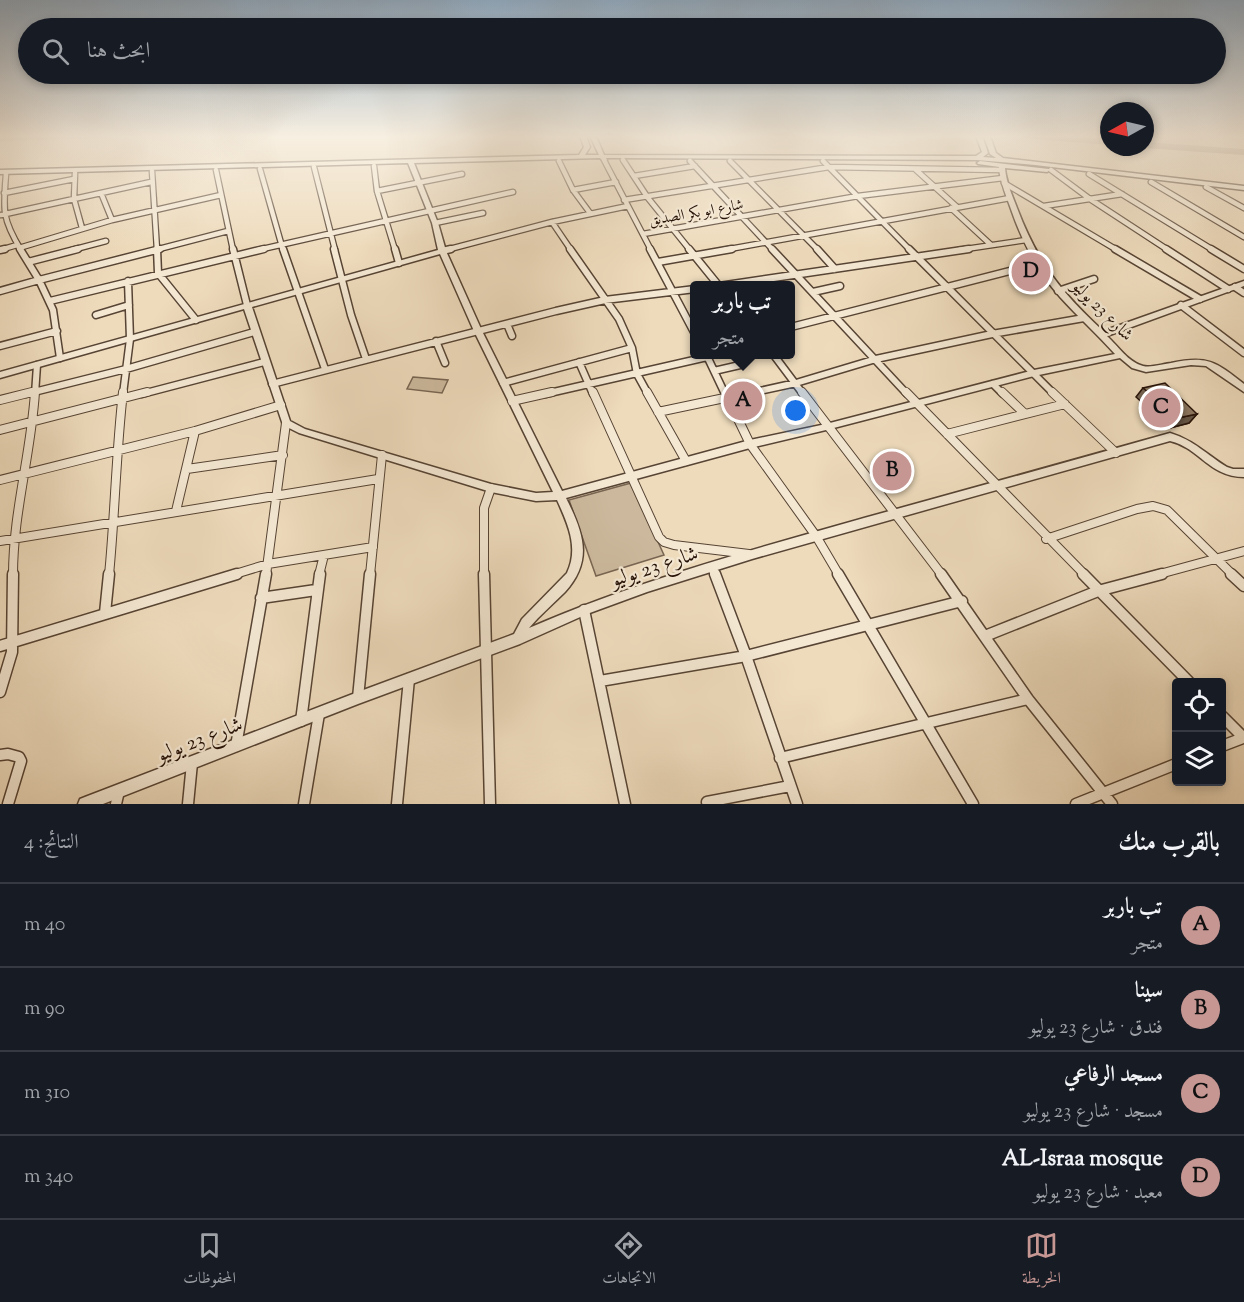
<!DOCTYPE html>
<html lang="ar">
<head>
<meta charset="utf-8">
<style>
  :root { --surface:#171b24; --page:#242831; --text:#f1f3f6; --muted:#9ea1a6; --line:#363941; --accent:#c59692 }
  body { margin:0; font-family:"Sorts Mill Goudy",Amiri,serif; background:var(--page); color:var(--text); direction:rtl }
  .controls { position:absolute; right:18px; bottom:18px; display:grid; overflow:hidden; border-radius:6px; box-shadow:0 3px 9px #0003 }
  .controls button { width:54px; height:54px; display:grid; place-items:center; padding:0; border:0; border-bottom:2px solid var(--line); background:var(--surface); color:var(--text); font:30px sans-serif }
  .compass { position:absolute; left:1100px; top:102px; width:54px; height:54px; border-radius:50%; background:var(--surface); box-shadow:0 3px 9px #0003; rotate:262deg }
  .you { position:absolute; left:796px; top:411px; width:21px; height:21px; margin:-15px; border:4px solid #fff; border-radius:50%; background:#1a73e8; box-shadow:0 0 0 9px #1a73e833 }
  .badge { display:grid; place-items:center; width:39px; height:39px; border-radius:50%; background:var(--accent); color:#111; font-size:20px; font-weight:700 }
  .pin { position:absolute; translate:-50% -50%; border:3px solid #fff; box-shadow:0 2px 6px #0006 }
  .popup { position:absolute; left:690px; top:281px; width:105px; height:78px; box-sizing:border-box; display:grid; place-content:center; border-radius:6px; background:var(--surface); filter:drop-shadow(0 2px 4px #0005); font-size:20px; white-space:nowrap; color:var(--muted) }
  .popup b { font-size:22px; color:var(--text) }
  .popup::after { content:''; position:absolute; left:50%; top:100%; margin-left:-12px; border:12px solid transparent; border-top-color:var(--surface) }
  .list { margin:0; padding:0; list-style:none }
  h2 { display:flex; justify-content:space-between; align-items:center; height:78px; margin:0; padding:0 24px; font-size:26px }
  h2 small { font-size:20px; font-weight:400; color:var(--muted) }
  .list li { display:grid; grid-template-columns:39px 1fr auto; gap:18px; align-items:center; box-sizing:border-box; height:84px; padding:0 24px; border-top:2px solid var(--line) }
  .list b { display:block; font-size:22px; white-space:nowrap }
  .list p { margin:0; font-size:20px; white-space:nowrap; color:var(--muted) }
  .list em { font-size:20px; font-style:normal; color:var(--muted) }
  .icon { flex:none; width:33px; height:33px; fill:none; stroke:currentColor; stroke-width:2; stroke-linecap:round; stroke-linejoin:round }
  .map { position:relative; flex:none; width:1244px; height:804px; overflow:hidden; direction:ltr }
  .search { position:absolute; background:var(--surface); box-shadow:0 3px 9px #0003; left:18px; right:18px; top:18px; height:66px; display:flex; align-items:center; gap:15px; box-sizing:border-box; padding:0 21px; border-radius:33px; color:var(--muted); font-size:22px }
  .sheet { height:414px; background:var(--surface) }
  nav { display:flex; justify-content:space-around; align-items:center; box-sizing:border-box; height:84px; border-top:2px solid var(--line); background:var(--surface); font-size:16px; color:var(--muted) }
  nav a { display:grid; justify-items:center; gap:3px }
  nav .on { color:var(--accent) }
  .map>svg:first-child { display:block }
</style>
</head>
<body>
<div class="map">
<svg width="1244" height="804" viewBox="0 0 1244 804">
  <rect width="100%" height="100%" fill="#eedbbc"/>
  <filter id="stains"><feTurbulence type="fractalNoise" baseFrequency=".00333" numOctaves="4"/><feColorMatrix values="0 0 0 0 .2 0 0 0 0 .09 0 0 0 0 .02 0 0 0 .5 -.17"/></filter>
  <radialGradient id="worn" r=".72"><stop offset=".6" stop-color="#630" stop-opacity="0"/><stop offset="1" stop-color="#630" stop-opacity=".3"/></radialGradient>
  <path fill="#ccb99d" stroke="#786552" stroke-width="1.5" d="M413,377L448,380L442,393L407,389Z
    M631,483L664,555L596,576L569,500Z"/>
  <g fill="none" stroke-linecap="round" stroke-linejoin="round">
    <path fill="#aa967e" fill-rule="evenodd" d="M0,136H104L100,138L0,141Z
      M1022,136L1109,139V145L1026,138Z
      M1145,142L1244,149V155L1145,148L1143,147H1145Z"/>
    <g stroke="#574434" stroke-width="7">
      <path id="minor-far3" d="M604,160L651,250
        M623,160L648,198L690,250
        M559,161L573,190L590,213
        M690,161L773,250
        M730,161L818,250
        M823,161L910,250
        M374,166L377,191L395,250
        M314,167L335,250
        M260,169L283,250
        M915,169L957,207
        M216,170L233,250
        M1051,170L1090,199L1168,250
        M152,171L157,250
        M75,173L74,199L82,228
        M6,174C3,210 2,219 21,250
        M1089,174L1213,250
        M634,176L695,166
        M1151,182L1244,237
        M1004,183L1117,250
        M1206,187L1244,208
        M573,190L616,182
        M377,191L462,174
        M4,193L74,179
        M101,193L112,220
        M624,200L829,167L1002,170
        M1044,206L1122,194
        M951,208L990,244
        M1,215L151,182
        M552,222L571,250
        M435,223L483,213
        M643,234L858,196L1003,178
        M19,248L112,220L221,195
        M0,250L17,245
        M72,250L106,241
        M155,250L228,231
        M258,250L513,192
        M446,250L552,222L628,206
        M724,250L1010,198
        M959,250L1026,240"/>
    </g>
    <g stroke="#574434" stroke-width="9">
      <path id="minor-far2" d="M20,249L39,280L160,249
        M157,249L158,273L196,320
        M233,249L247,305
        M283,249L325,369
        M334,249L351,315L366,359
        M395,249L399,263
        M570,249L619,319L632,348L637,374L648,394
        M650,249L695,334
        M689,249L719,286
        M772,249L907,394
        M817,249L835,269
        M909,249L1054,394
        M1115,249L1200,299
        M1166,249L1228,289
        M1211,249L1244,269
        M0,250L5,249
        M442,251L451,249
        M28,262L78,249
        M658,262L732,249
        M719,286L969,249
        M1235,287L1244,293
        M0,291L39,280L53,310L60,358
        M1058,291L1094,279
        M813,292L840,286
        M50,301L264,249
        M1181,305L1244,353
        M96,315L129,305
        M507,324L512,336
        M791,327L1037,264
        M436,341L445,363
        M0,346L57,331
        M706,354L725,394
        M773,354L803,394
        M579,362L593,394
        M714,371L740,365
        M503,383L632,348
        M272,384L556,311L605,300L695,289
        M993,384L1003,394
        M26,394L126,369L254,332
        M35,394L37,365
        M123,394L130,339L128,281
        M142,394L264,362
        M545,394L707,357
        M746,394L796,383L876,359L992,334L1084,318"/>
    </g>
    <g stroke="#574434" stroke-width="10">
      <path id="minor-far1" d="M593,392L659,537L664,542L674,545L749,554
        M647,392L686,461
        M725,392L750,444L816,536L839,575
        M802,392L942,575
        M906,392L1085,575
        M1002,392L1024,413
        M1052,392L1116,453
        M0,400L32,392
        M512,401L552,392
        M658,412L753,392
        M0,430L147,392
        M947,434L1065,404
        M187,469L283,455
        M0,480L195,431L281,405
        M176,511L195,431
        M1046,539L1137,509L1153,506L1167,510L1233,575
        M0,541L378,479
        M712,567L715,575
        M13,575C13,513 31,454 35,392
        M109,575C115,514 116,453 123,392
        M232,575L268,564L373,547
        M266,575L286,423
        M319,575L324,555
        M370,575L382,455
        M484,575V508L491,488
        M1156,575L1244,551"/>
    </g>
    <g stroke="#574434" stroke-width="13">
      <path id="minor" d="M484,574L490,804
        M715,574L746,656L797,804
        M838,574L973,804
        M941,574L1028,699L1112,804
        M1083,574L1189,682
        M1231,574L1244,586
        M261,598L316,590
        M584,610L625,804
        M105,613L109,574
        M985,636L1098,591L1162,574
        M0,646L237,574
        M600,681L746,656L962,601
        M0,692L12,652L13,574
        M358,698L370,574
        M1222,716L1244,738
        M301,721L320,574
        M236,746L266,574
        M1222,746L1243,738
        M0,755L8,754L19,757L21,761L8,804
        M780,758L1028,699
        M707,802L790,786
        M116,804L119,791
        M188,804L192,763
        M304,804L319,714
        M397,804L409,679
        M1076,804L1176,764"/>
    </g>
    <g stroke="#574434" stroke-width="3">
      <path id="tertiary" d="M580,136H586L590,147L585,155H599L590,136H596L604,155L976,156L982,152L976,136H982L988,153L983,157L996,158L990,154L984,136H990L996,153L1003,158L1244,186V190L1035,165L977,160L615,158H606L607,160L604,162L600,158L414,163L438,223L446,251L482,331L562,491L750,440L826,424L1034,370L1115,354C1097,334 1078,317 1060,297C1038,272 1023,243 1012,212C1007,197 1000,183 999,167L978,164L977,163L980,161L1049,169L1050,170L1047,172L1005,168C1006,182 1012,195 1017,208C1038,263 1060,291 1103,331L1244,281V286L1107,336C1118,346 1128,362 1143,366C1151,368 1162,364 1171,363C1208,355 1216,362 1244,384V392L1206,366L1191,365L1146,372L1132,368L1120,358L1034,376L826,430L750,448L566,498C583,532 594,560 565,592C553,604 540,615 529,628C637,581 751,550 864,518C966,490 1068,462 1170,433C1194,440 1207,455 1227,467L1233,469H1244V477C1209,477 1200,448 1170,441L752,559L647,592L587,614L520,644L358,704L103,804H78L80,799L85,797L358,692L514,634L522,619L567,573C579,548 568,524 557,500L536,501L491,492L299,433L283,425L244,309L0,378V372L438,250L432,223L408,163L0,174V170L579,155L584,147ZM440,254L474,331L553,492L536,493L491,484L305,429L290,421L252,307Z"/>
    </g>
    <use href="#minor-far3" stroke="#f4e8d3" stroke-width="4.5"/>
    <use href="#minor-far2" stroke="#f4e8d3" stroke-width="6"/>
    <use href="#minor-far1" stroke="#f4e8d3" stroke-width="8"/>
    <use href="#minor" stroke="#f4e8d3" stroke-width="10"/>
    <use href="#tertiary" fill="#f4e8d3" fill-rule="evenodd"/>
  </g>
  <path fill="#7a6957" stroke="#251107" stroke-width="1.5" d="M1143,388L1197,414L1189,423L1170,428L1136,397Z"/>
  <path fill="#635547" stroke="#251107" stroke-width="1.5" d="M1197,414L1189,423L1170,428L1178,418Z"/>
  <path fill="#8e7a65" stroke="#251107" stroke-width="1.5" d="M1165,383L1197,414L1178,418L1143,388Z"/>
  <linearGradient id="sky" x2="0" y2="1"><stop stop-color="#8fa8be"/><stop offset="0.55" stop-color="#f7efe1"/><stop offset="1" stop-color="#f7efe1" stop-opacity="0"/></linearGradient>
  <rect width="1244" height="248" fill="url(#sky)"/>
  <g text-anchor="middle" stroke-width="4.5" stroke-linejoin="round" paint-order="stroke">
    <g font-size="15" fill="#251107" stroke="#f4e8d3">
      <text transform="translate(696 212) rotate(-10)" y="5">شارع ابو بكر الصديق</text>
    </g>
    <g font-size="18" fill="#251107" stroke="#f4e8d3">
      <text transform="translate(1103 310) rotate(45)" y="6">شارع 23 يوليو</text>
    </g>
    <g font-size="21" fill="#251107" stroke="#f4e8d3">
      <text transform="translate(654 566) rotate(-18)" y="7">شارع 23 يوليو</text>
      <text transform="translate(199 739) rotate(-21)" y="7">شارع 23 يوليو</text>
    </g>
  </g>
  <rect width="100%" height="100%" filter="url(#stains)"/>
  <rect width="100%" height="100%" fill="url(#worn)"/>
</svg>
<div class="controls">
<button><svg class="icon" aria-label="locate" viewBox="0 0 24 24"><circle cx="12" cy="12" r="6"/><path d="M12 2v4M12 18v4M2 12h4M18 12h4"/></svg></button>
<button><svg class="icon" aria-label="layers" viewBox="0 0 24 24"><path d="M12 4l9 5-9 5-9-5zM3 14l9 5 9-5"/></svg></button>
</div>
<svg class="compass" viewBox="-18 -18 36 36"><path d="M0-13l5 13h-10z" fill="#e53935"/><path d="M0 13l5-13h-10z" fill="#9ea1a6"/></svg>
<div class="you"></div>
<div class="pin badge" style="left:743px;top:401px">A</div>
<div class="popup"><b>تب باربر</b>متجر</div>
<div class="pin badge" style="left:892px;top:471px">B</div>
<div class="pin badge" style="left:1161px;top:408px">C</div>
<div class="pin badge" style="left:1031px;top:272px">D</div>
<div class="search"><svg class="icon" aria-label="search" viewBox="0 0 24 24"><circle cx="10" cy="10" r="6"/><path d="M15 15l6 6"/></svg>ابحث هنا</div>
</div>
<section class="sheet">
<h2>بالقرب منك<small>النتائج: 4</small></h2>
<ul class="list">
<li><span class="badge">A</span><div><b>تب باربر</b><p>متجر</p></div><em>40 m</em></li>
<li><span class="badge">B</span><div><b>سينا</b><p>فندق · شارع 23 يوليو</p></div><em>90 m</em></li>
<li><span class="badge">C</span><div><b>مسجد الرفاعي</b><p>مسجد · شارع 23 يوليو</p></div><em>310 m</em></li>
<li><span class="badge">D</span><div><b>AL-Israa mosque</b><p>معبد · شارع 23 يوليو</p></div><em>340 m</em></li>
</ul>
</section>
<nav>
<a class="on"><svg class="icon" aria-label="map" viewBox="0 0 24 24"><path d="M3 6l6-2 6 2 6-2v14l-6 2-6-2-6 2zM9 4v14M15 6v14"/></svg>الخريطة</a>
<a><svg class="icon" aria-label="directions" viewBox="0 0 24 24"><path d="M12 3l9 9-9 9-9-9zM9 14v-3h6M13 9l2 2-2 2"/></svg>الاتجاهات</a>
<a><svg class="icon" aria-label="saved" viewBox="0 0 24 24"><path d="M7 4h10v16l-5-4-5 4z"/></svg>المحفوظات</a>
</nav>
</body>
</html>
